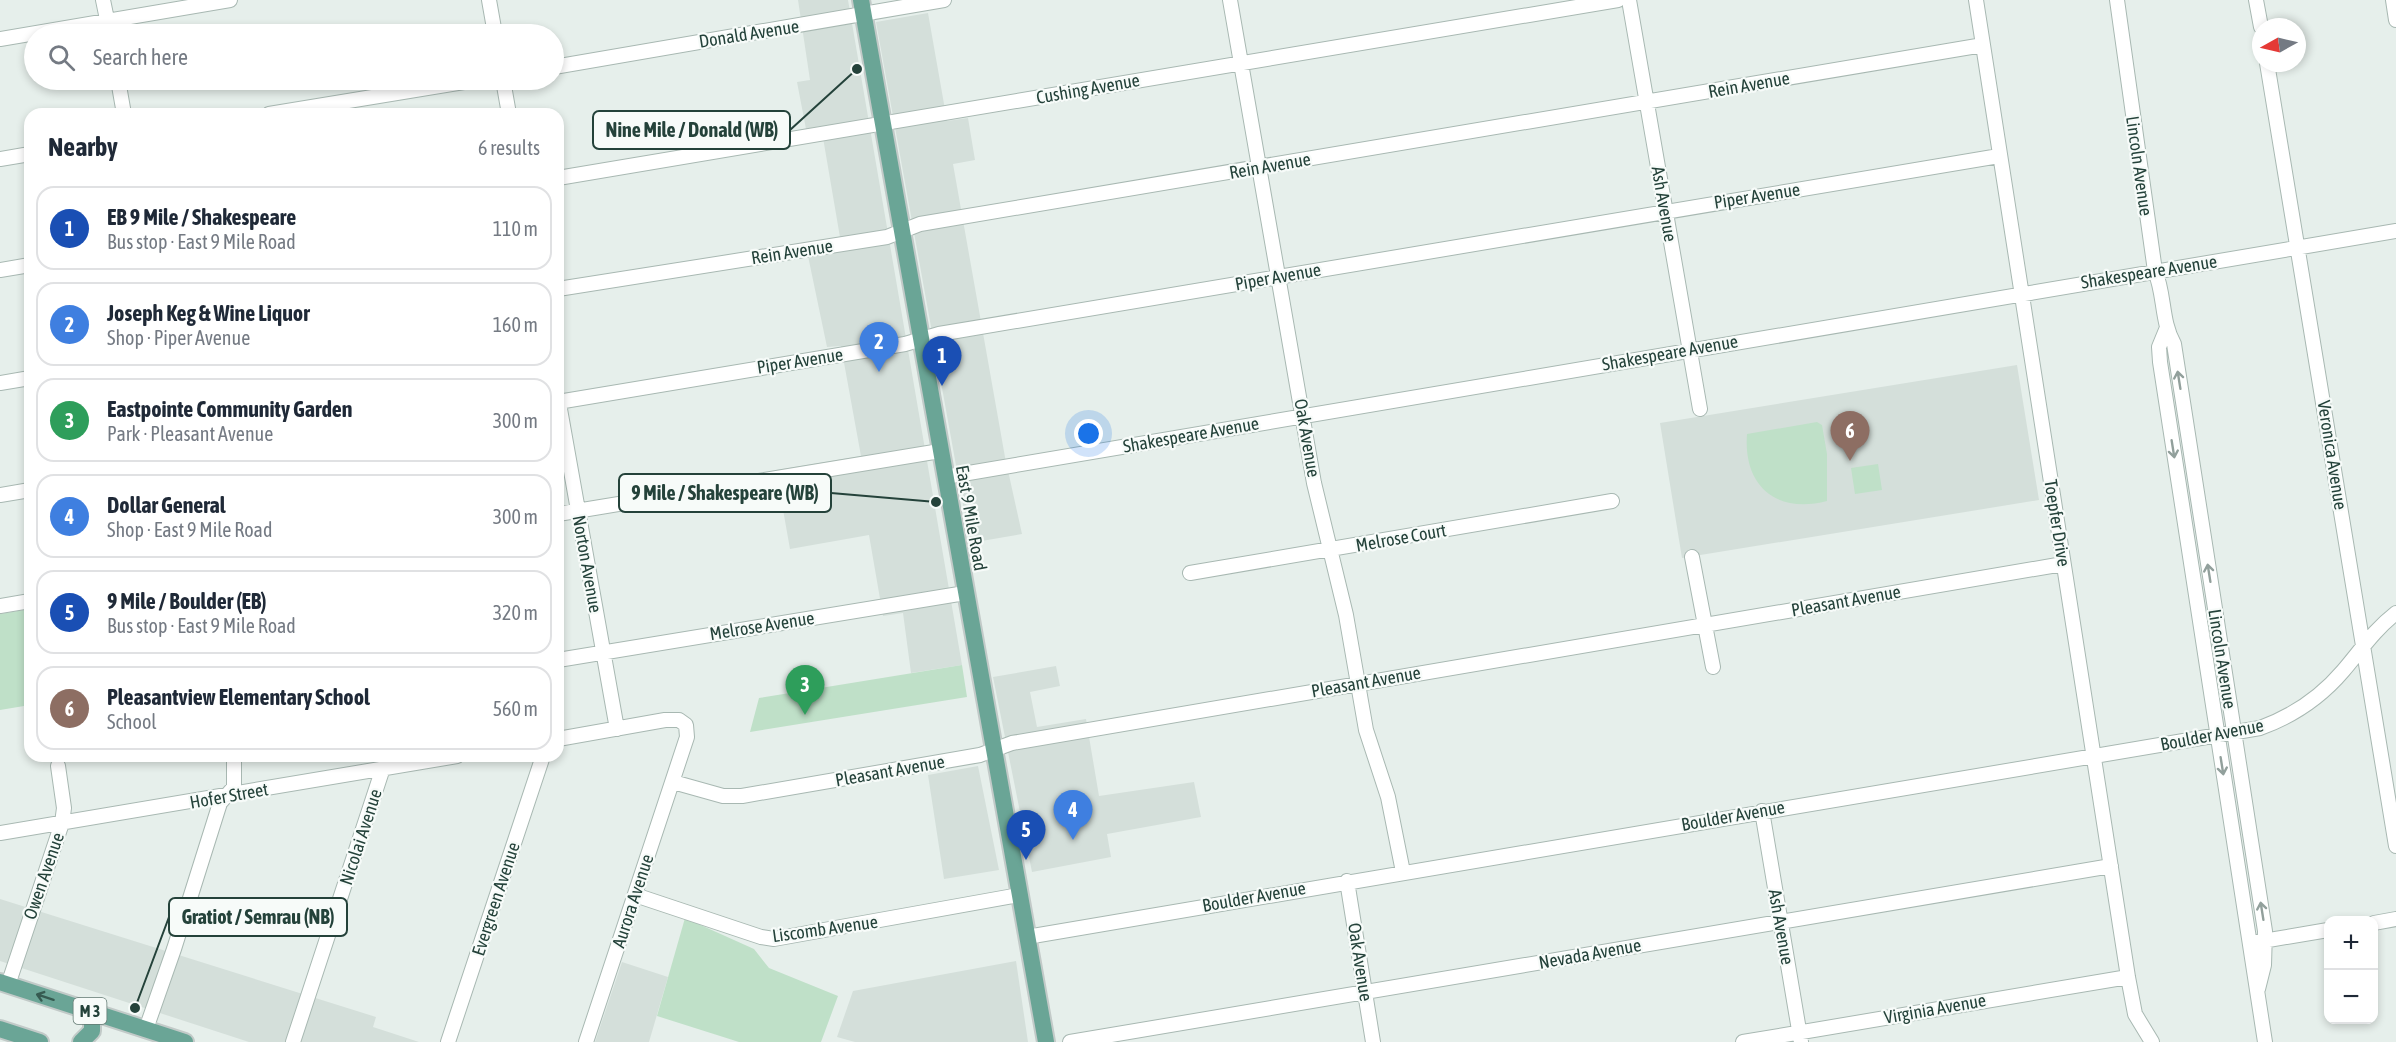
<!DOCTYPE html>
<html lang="en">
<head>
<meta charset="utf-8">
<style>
  :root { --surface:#fff; --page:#f2f2f3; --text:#1f2937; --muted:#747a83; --line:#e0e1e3; --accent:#d93025 }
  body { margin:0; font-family:"Asap Condensed",sans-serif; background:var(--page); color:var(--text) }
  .controls { position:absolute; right:18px; bottom:18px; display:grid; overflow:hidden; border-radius:12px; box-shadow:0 3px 9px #0003 }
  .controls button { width:54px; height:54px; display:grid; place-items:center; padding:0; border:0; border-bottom:2px solid var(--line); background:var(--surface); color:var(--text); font:30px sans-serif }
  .compass { position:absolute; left:2252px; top:18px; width:54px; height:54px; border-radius:50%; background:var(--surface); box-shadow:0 3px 9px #0003; rotate:262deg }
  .you { position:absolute; left:1089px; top:434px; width:21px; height:21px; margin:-15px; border:4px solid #fff; border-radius:50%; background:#1a73e8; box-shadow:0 0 0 9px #1a73e833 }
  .badge { display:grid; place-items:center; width:39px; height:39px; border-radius:50%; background:var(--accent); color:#fff; font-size:20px; font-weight:700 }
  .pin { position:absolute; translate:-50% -50px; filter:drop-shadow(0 2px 3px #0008) }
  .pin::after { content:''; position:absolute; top:32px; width:21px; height:18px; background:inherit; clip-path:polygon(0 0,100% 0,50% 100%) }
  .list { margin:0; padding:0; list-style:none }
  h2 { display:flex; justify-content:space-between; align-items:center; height:78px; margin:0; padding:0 24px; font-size:26px }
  h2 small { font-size:20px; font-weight:400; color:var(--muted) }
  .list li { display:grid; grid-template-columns:39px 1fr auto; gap:18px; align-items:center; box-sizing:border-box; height:84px; margin:0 12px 12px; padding:0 12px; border:2px solid var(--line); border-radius:18px }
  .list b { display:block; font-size:22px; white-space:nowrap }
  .list p { margin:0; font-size:20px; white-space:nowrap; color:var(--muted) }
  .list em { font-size:20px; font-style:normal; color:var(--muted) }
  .icon { flex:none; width:33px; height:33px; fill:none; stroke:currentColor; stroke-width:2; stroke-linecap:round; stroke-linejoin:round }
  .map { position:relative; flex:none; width:2396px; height:1042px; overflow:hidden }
  .search { position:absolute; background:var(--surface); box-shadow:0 3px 9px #0003; left:24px; top:24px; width:540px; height:66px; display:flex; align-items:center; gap:15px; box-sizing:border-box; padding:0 21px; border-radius:33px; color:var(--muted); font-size:22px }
  .panel { position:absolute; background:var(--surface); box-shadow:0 3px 9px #0003; left:24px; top:108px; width:540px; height:654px; border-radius:18px }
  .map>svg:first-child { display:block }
</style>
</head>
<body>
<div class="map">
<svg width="2396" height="1042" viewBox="0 0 2396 1042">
  <rect width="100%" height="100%" fill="#e6efeb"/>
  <path fill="#d4dfda" d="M798,0H848L962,665L911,673L903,613L883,616L869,535L790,549L776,470L861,456L841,346L827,347L808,256L842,249L821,126L806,129L797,82L810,80Z
    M928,13L947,121L968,118L975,160L953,164L1005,457L1022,534L970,543L876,22Z
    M2017,365L2039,500L1682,558L1660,423Z
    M1056,666L1060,686L1030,692L1037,727L1086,719L1099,796L1194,782L1201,817L1107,834L1111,857L1032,872L993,677Z
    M978,766L999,870L944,879L928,775Z
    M0,899L376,1017L373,1027L419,1042H249L0,961Z
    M1016,961L1028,1042H855L837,1037L853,991Z
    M622,962L668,977L649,1042H595Z"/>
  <path fill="#bfe0c8" d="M1817,422L1822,425L1827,454V501C1776,514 1743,486 1747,434Z
    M1878,464L1882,490L1855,494L1851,468Z
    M30,609V705L0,710V614Z
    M962,665L967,697L750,732L759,698Z
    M685,918L754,949L769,968L838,996L821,1042H739L657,1016Z"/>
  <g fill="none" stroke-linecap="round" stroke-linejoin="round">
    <g stroke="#a8b8b2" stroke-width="16">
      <path id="minor" d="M103,0L110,34
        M489,0L495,34
        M1230,0L1314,483L1346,615L1366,730L1388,797L1403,872
        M1629,0L1700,409
        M1976,0L2128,977L2135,1014L2152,1042
        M2117,0L2155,271C2165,295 2161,321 2174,344L2265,931L2264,965L2258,989
        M2256,0L2261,27
        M2393,0L2396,20
        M0,39L230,0
        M2267,63L2396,846
        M554,67L944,0
        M118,80L124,114
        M503,80L509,114
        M269,114L476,80
        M0,159L30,154
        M558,178L1618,0
        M0,270L30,265
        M558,289L887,237L920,224L1983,45
        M2166,330L2159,347L2160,362L2265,1042
        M0,383L30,378
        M558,398L617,729
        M558,402L905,344L939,334L1999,156
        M945,477L2396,231
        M0,495L30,490
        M558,514L940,451
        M1692,557L1713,667
        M1190,573L1612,501
        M0,606L30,601
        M558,660L965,593
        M558,739L665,720H679L686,725L687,737L586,1042
        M673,782L723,796H742L980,755L1012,743L2063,564
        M1762,811L1801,1042
        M0,833L457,756
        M1347,881L1373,1042
        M635,895L761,937L774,939L1019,895
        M2374,923L2396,919
        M1027,937L2260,728C2293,716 2320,698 2343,671C2361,650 2374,630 2396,613
        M2257,942L2328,930
        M8,985L62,823L64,808L58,766
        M146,1029L174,949L220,803L234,787V756
        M293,1042L383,768
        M448,1042L543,756
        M1070,1042L2111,866
        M1743,1042L2128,977"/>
    </g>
    <g stroke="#c2cac8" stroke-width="20">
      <path id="major" d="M861,0L1046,1042
        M0,982L185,1042
        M0,1029L40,1042
        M81,1042L92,1031V1012"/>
    </g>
    <use href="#minor" stroke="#fff" stroke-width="14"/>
    <use href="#major" stroke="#6aa596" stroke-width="16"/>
  </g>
  <defs><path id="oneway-shaft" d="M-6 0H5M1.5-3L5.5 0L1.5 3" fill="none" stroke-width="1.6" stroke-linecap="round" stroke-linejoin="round" transform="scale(1.5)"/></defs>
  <g stroke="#92a09c">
    <use href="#oneway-shaft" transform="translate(2179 380) rotate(-99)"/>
    <use href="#oneway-shaft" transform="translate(2173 449) rotate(81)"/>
    <use href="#oneway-shaft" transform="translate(2209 573) rotate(-99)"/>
    <use href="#oneway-shaft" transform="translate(2222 766) rotate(81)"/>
    <use href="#oneway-shaft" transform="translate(2262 911) rotate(-99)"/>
  </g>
  <use stroke="#365b51" href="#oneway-shaft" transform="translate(45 997) rotate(-162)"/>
  <g text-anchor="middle" stroke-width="4.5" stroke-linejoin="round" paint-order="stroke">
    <rect fill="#f7fbf9" stroke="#637a73" stroke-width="1.5" x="73.5" y="998" width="33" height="26" rx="4.5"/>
    <g font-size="16" font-weight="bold" fill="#24423a">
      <text x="90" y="1017">M 3</text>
    </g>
    <g font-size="18" fill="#24423a" stroke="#f7fbf9">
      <text transform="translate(749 34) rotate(-9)" y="6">Donald Avenue</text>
      <text transform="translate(1749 85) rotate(-10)" y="6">Rein Avenue</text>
      <text transform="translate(1088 89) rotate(-10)" y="6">Cushing Avenue</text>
      <text transform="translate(1270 166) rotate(-10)" y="6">Rein Avenue</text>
      <text transform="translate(2139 166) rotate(82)" y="6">Lincoln Avenue</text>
      <text transform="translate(1757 196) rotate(-9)" y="6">Piper Avenue</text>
      <text transform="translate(1664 204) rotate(80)" y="6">Ash Avenue</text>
      <text transform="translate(792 252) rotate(-9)" y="6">Rein Avenue</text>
      <text transform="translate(2149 272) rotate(-9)" y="6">Shakespeare Avenue</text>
      <text transform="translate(1278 277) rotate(-10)" y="6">Piper Avenue</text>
      <text transform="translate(1670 353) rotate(-10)" y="6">Shakespeare Avenue</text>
      <text transform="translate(800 361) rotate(-9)" y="6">Piper Avenue</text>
      <text transform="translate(1191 435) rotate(-10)" y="6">Shakespeare Avenue</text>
      <text transform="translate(1307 438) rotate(80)" y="6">Oak Avenue</text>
      <text transform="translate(2332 455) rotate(81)" y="6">Veronica Avenue</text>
      <text transform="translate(971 518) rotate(80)" y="6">East 9 Mile Road</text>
      <text transform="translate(2057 523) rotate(81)" y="6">Toepfer Drive</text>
      <text transform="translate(1401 538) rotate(-10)" y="6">Melrose Court</text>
      <text transform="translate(587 564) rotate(80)" y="6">Norton Avenue</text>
      <text transform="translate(1846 601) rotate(-10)" y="6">Pleasant Avenue</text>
      <text transform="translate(762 626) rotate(-9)" y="6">Melrose Avenue</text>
      <text transform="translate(2222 659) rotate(81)" y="6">Lincoln Avenue</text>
      <text transform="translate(1366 682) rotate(-10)" y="6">Pleasant Avenue</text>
      <text transform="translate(2212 735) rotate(-11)" y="6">Boulder Avenue</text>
      <text transform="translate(890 771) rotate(-10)" y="6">Pleasant Avenue</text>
      <text transform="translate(229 796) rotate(-10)" y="6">Hofer Street</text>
      <text transform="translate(1733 816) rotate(-10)" y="6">Boulder Avenue</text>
      <text transform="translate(361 837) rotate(-72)" y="6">Nicolai Avenue</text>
      <text transform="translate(44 876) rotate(-71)" y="6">Owen Avenue</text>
      <text transform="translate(1254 897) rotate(-10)" y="6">Boulder Avenue</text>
      <text transform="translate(496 899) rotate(-72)" y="6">Evergreen Avenue</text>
      <text transform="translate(633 901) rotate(-72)" y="6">Aurora Avenue</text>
      <text transform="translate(1781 927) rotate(80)" y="6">Ash Avenue</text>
      <text transform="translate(825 929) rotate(-8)" y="6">Liscomb Avenue</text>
      <text transform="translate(1590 954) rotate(-10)" y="6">Nevada Avenue</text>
      <text transform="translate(1360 962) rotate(81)" y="6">Oak Avenue</text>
      <text transform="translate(1935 1009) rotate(-10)" y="6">Virginia Avenue</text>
    </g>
  </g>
  <path fill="none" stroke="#24423a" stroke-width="2" d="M857 69L790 130M936 502L831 493M135 1008L169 917"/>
  <g fill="#24423a" stroke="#f7fbf9" stroke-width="2">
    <circle cx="857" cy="69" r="6"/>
    <circle cx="936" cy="502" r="6"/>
    <circle cx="135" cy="1008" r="6"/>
  </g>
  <g fill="#f7fbf9" stroke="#24423a" stroke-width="2">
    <rect x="593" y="111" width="197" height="38" rx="6"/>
    <rect x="619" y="474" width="212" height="38" rx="6"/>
    <rect x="169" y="898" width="178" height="38" rx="6"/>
  </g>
  <g font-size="20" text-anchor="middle" font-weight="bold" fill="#24423a">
    <text x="692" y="137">Nine Mile / Donald (WB)</text>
    <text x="725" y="500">9 Mile / Shakespeare (WB)</text>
    <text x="258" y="924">Gratiot / Semrau (NB)</text>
  </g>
</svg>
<div class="controls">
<button>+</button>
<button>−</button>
</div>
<svg class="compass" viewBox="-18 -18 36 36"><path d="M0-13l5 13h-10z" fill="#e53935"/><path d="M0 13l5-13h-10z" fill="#747a83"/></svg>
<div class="you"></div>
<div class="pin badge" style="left:942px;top:386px;background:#1a4fb4">1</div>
<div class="pin badge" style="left:879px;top:372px;background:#3f7fe0">2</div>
<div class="pin badge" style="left:805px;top:715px;background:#2e9e5b">3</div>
<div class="pin badge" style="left:1073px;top:840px;background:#3f7fe0">4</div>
<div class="pin badge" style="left:1026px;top:860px;background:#1a4fb4">5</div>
<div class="pin badge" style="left:1850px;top:461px;background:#8d6e63">6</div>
<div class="search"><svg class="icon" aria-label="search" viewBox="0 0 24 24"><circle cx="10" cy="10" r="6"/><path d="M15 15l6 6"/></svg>Search here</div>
<section class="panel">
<h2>Nearby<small>6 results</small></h2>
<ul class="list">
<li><span class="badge" style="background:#1a4fb4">1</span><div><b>EB 9 Mile / Shakespeare</b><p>Bus stop · East 9 Mile Road</p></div><em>110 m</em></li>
<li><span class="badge" style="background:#3f7fe0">2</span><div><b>Joseph Keg &amp; Wine Liquor</b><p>Shop · Piper Avenue</p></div><em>160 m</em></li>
<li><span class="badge" style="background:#2e9e5b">3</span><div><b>Eastpointe Community Garden</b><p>Park · Pleasant Avenue</p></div><em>300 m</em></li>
<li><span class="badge" style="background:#3f7fe0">4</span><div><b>Dollar General</b><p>Shop · East 9 Mile Road</p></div><em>300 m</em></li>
<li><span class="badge" style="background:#1a4fb4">5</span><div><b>9 Mile / Boulder (EB)</b><p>Bus stop · East 9 Mile Road</p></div><em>320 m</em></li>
<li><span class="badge" style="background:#8d6e63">6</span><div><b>Pleasantview Elementary School</b><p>School</p></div><em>560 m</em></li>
</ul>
</section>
</div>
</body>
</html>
